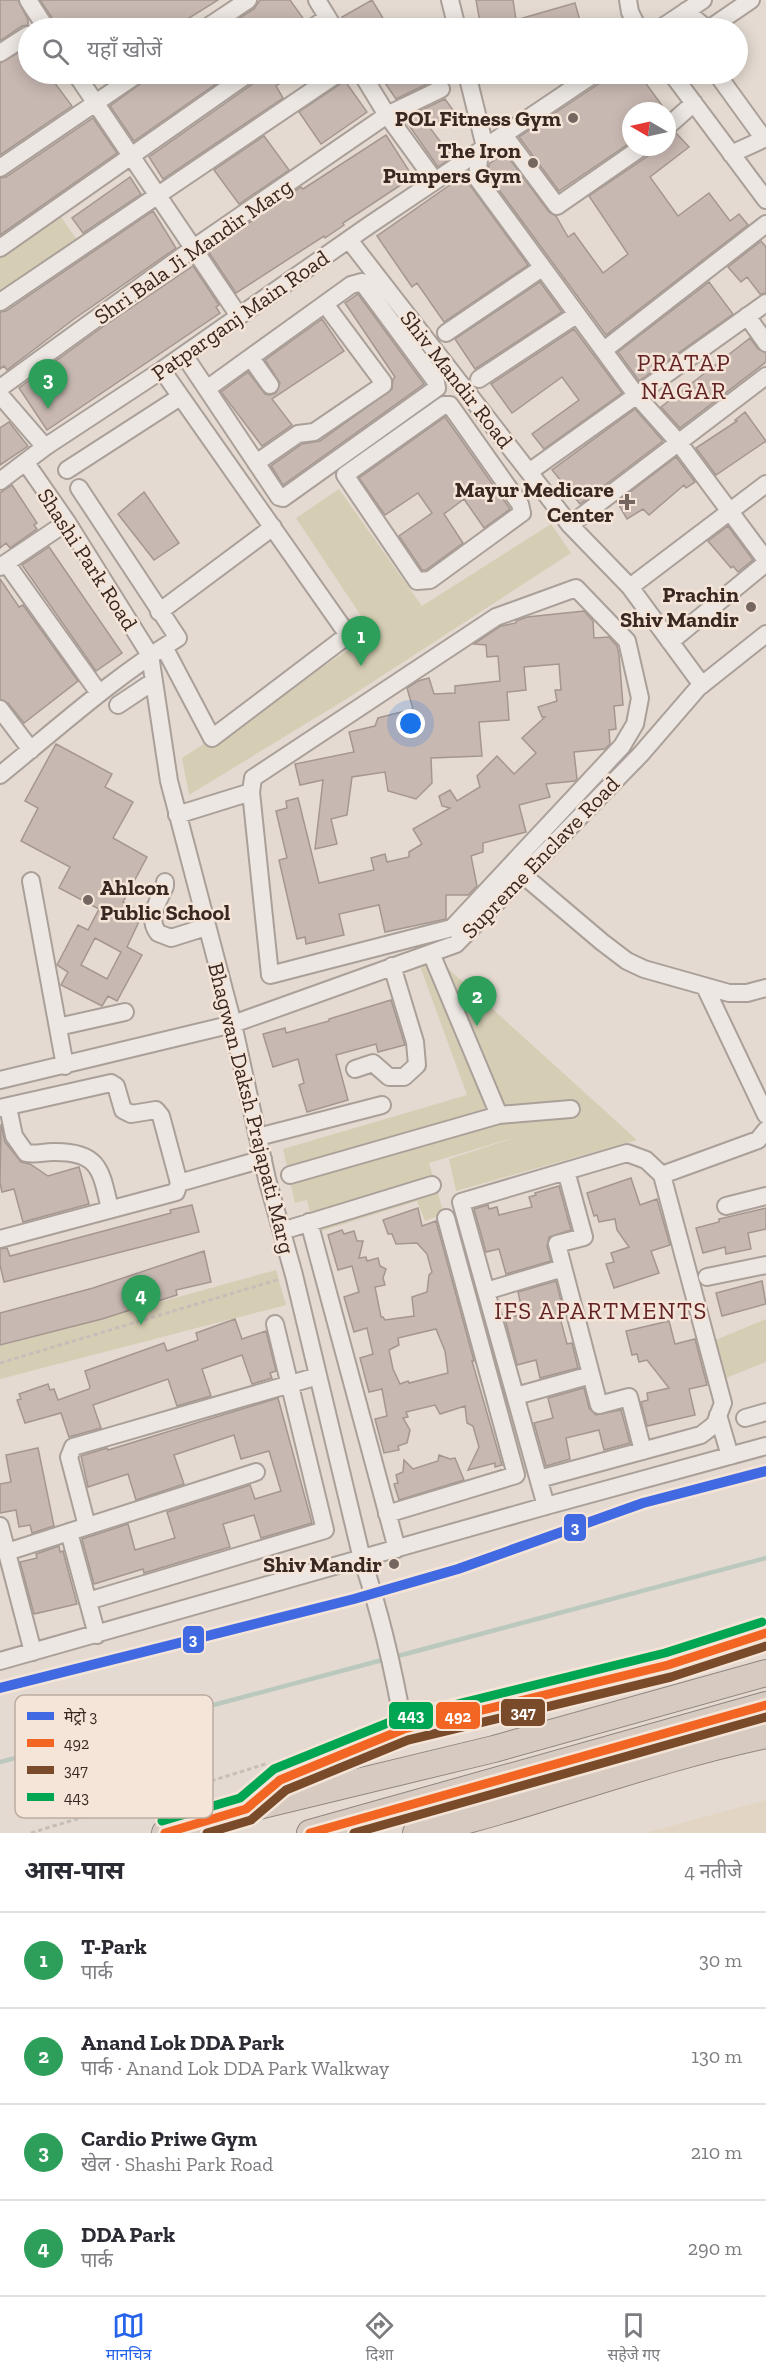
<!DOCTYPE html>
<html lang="hi">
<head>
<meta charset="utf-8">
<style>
  :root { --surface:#fff; --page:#f7f7f7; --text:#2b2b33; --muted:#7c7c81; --line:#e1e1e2; --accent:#2563eb }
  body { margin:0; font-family:"Zilla Slab","Noto Sans Devanagari",serif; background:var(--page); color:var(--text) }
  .compass { position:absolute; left:622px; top:102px; width:54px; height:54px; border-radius:50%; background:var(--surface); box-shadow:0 3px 15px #0003; rotate:279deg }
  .you { position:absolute; left:411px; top:724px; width:21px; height:21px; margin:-15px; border:4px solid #fff; border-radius:50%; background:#1a73e8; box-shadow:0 0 0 9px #1a73e833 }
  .badge { display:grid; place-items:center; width:39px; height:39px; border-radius:50%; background:var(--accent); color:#fff; font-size:20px; font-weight:700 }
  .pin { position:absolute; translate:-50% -50px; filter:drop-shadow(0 2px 3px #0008) }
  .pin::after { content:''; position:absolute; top:32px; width:21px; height:18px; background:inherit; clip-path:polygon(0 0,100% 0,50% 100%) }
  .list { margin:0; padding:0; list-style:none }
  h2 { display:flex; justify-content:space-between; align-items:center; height:78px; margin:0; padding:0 24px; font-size:26px }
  h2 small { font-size:20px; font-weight:400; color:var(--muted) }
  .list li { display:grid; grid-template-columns:39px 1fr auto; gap:18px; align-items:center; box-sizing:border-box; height:96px; padding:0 24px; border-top:2px solid var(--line) }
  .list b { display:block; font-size:22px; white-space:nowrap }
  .list p { margin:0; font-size:20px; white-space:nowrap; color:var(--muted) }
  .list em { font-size:20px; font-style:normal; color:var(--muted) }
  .icon { flex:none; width:33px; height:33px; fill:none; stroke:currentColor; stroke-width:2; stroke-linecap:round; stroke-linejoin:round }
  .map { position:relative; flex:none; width:766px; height:1833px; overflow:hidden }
  .search { position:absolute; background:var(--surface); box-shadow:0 3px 15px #0003; left:18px; right:18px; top:18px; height:66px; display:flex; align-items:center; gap:15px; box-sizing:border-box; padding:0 21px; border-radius:33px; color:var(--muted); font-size:22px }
  .sheet { height:462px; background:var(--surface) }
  nav { display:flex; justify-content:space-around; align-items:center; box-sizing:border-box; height:84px; border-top:2px solid var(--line); background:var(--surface); font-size:16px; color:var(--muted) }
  nav a { display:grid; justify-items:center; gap:3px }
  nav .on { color:var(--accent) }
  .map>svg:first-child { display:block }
</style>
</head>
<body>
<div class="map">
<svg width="766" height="1833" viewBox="0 0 766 1833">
  <rect width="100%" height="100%" fill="#e4dad1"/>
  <path fill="#e3d5c3" d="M766,1800V1833H645Z"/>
  <path fill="#d6ceb4" d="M59,214L77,240L0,293V254Z
    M339,489L422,606L551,524L571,553L348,698L189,795L182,758L373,634L296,518Z
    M431,953L637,1140L456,1191L449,1159L523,1135L429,1163L444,1214L425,1221L417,1201L315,1233L307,1200L295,1203L283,1149L467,1095L417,958Z
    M276,1270L286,1305L0,1379V1346Z
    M766,1319V1362L716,1382L706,1344Z"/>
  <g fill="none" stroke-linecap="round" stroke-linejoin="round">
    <path stroke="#bbc8bd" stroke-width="4.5" d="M394,1657L766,1558
      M0,1762L386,1659"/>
  </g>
  <path fill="#c8b8b2" stroke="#a59690" stroke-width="1.5" fill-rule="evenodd" d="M0,0H18L28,20V25L22,26L0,41Z
    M40,0H218L173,28H56L55,22Z
    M260,0H290L305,21L302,28H224L254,9Z
    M372,0L389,28H349L342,17Z
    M476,0H513L516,20L575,3L582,28H481Z
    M28,47V74H48L72,106L0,155V63Z
    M154,74H230L134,141L110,106Z
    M258,74H294L276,86L283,98L163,179L149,157L254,83Z
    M379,74H420L427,84L396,99Z
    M607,74H639L666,111H631V142L559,191L519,137L600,83Z
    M345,81L367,112L321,144L299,112Z
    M445,99L453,110L430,128L452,157L438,167L406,121L408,119L407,117Z
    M93,118L117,153L0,235V178L6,177Z
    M676,133L689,147L650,177L678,216L709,193L730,221L739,214L748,225L606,335L488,175L489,164L505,153L549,212L556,216L568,237L574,233L603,273L628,254L589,196L648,156L652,147H667V137Z
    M386,135L413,177L343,223L344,225L325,238L324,236L236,293L208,251L301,187L303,189Z
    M264,136L289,170L239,204L214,170Z
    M467,173L469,184L528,265L444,322L417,283L412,287L377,236Z
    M130,177L141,194L83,233L72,218Z
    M153,211L176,248L74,319L7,370L4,366L0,369V312L6,311Z
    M761,241L766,247V293L760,294L747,277L741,282L728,267Z
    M193,266L219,305L216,307L220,313L47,430L19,388L101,328Z
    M540,282L562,312L475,369L455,339Z
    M709,282L733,314L639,381L618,352Z
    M358,294L424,384L283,485L271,466L302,444L320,441L392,389L393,379L395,377L345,303Z
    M322,319L344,351L272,399L292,425L262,446L221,392L248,372L265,394L270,395L276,393L280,383L265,360Z
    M574,329L622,393L544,449L532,434L579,400L562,377L512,413L491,384Z
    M750,338L758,349L766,353V362L680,428L661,407Z
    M635,409L663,441L580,504L552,470Z
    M745,412L766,441L716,475L696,448L737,421L735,420Z
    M445,417L510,509L484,528L464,499L444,514L463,543L426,570H422L399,536L432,513L418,493L385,515L359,478Z
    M9,422L28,446L0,465V428Z
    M676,457L695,482L686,488L684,485L649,515L643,509L627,519L617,502Z
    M12,485L37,523L34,525L37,529L10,548L6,543L0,548V493Z
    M144,492L179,543L154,560L118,514Z
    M728,526L753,560L738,572L733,566L731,568L708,541Z
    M49,547L122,653L96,671L22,565Z
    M0,579L19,607L23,605L78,681L24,723L8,703L0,699Z
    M584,611L593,621L594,638L609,637L617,646L619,655L623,705L614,706L616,729L609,730L610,744L605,749L574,752L577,779L575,781L546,784L550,797L519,805L526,832L483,843V852L471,856L477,886L468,895H446V919L385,932L379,905L339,914L344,935L306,944L305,937L297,939L279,860L287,858L276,811L287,808L286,801L298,798L319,883L374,870L371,858L385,854L387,862L409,857V852L422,844L413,829L450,808L442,806L439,796L450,790L457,801L480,787L477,776L497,756L514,774L536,753L522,738L545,717H542L538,707L557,701L555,690H561L559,664L524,667L526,690L507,692L509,720L479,722L482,756L431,758L432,783L416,799L388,791L385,772L352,777L347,815L331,819L337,844L315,849L323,780L300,785L295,764L354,752L349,732L375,726L378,718L413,709L407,688L418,681L429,678L434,694L455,693V686L500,681L498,656L487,657L486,645L474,644L501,626L516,623V621L527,617Z
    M56,744L112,774L105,787L133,802L113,838L147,857L123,902L143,913L127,947L142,955L117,1001L108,996L102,1006L61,985L68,972L57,965L78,925L88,930L99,909L59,888L70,867L21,841L38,808L25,801ZM95,938L121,952L107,979L81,965Z
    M391,1000L405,1045L378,1052L376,1044L336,1055L348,1100L307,1112L299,1085L304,1083L298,1059L273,1067L263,1034L285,1028L286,1033L329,1021V1019Z
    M1,1124L5,1142L21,1162L30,1164L48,1176L79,1167L89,1204L23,1222L14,1189L2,1192L0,1183Z
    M631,1178L640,1205L657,1199L670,1245L651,1251L659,1273L614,1288L606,1264L614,1262L611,1253L629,1247L617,1230L615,1219L599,1222L597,1215L594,1216L587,1193Z
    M559,1186L571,1230L549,1237L547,1246L551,1261L506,1274L499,1249L486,1252L474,1209L488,1205L489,1209L497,1207L499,1215L532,1207L529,1197L536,1195L535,1193Z
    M192,1205L199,1232L4,1282L0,1265V1249L7,1248L10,1256L171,1213L170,1210Z
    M418,1208L422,1226L436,1221L474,1361H472L502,1465L495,1467V1463L468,1470L479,1447L473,1426L467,1423L465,1406L440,1414L435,1405L406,1412L408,1417L403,1418L410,1430L407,1443L398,1446L399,1450L384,1453L375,1419L387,1416L382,1389L369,1392L360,1358L373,1354L367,1328L354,1332L344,1297L359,1292L352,1266L338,1270L328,1235L342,1230L344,1234L354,1231L357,1241H363L359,1258L366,1257L367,1261L378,1258L380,1266L386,1269L383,1278L385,1285L375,1287L381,1317H383L385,1320L414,1316L412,1297L427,1292L429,1275L432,1272L427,1254L417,1243L396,1244L392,1234H388L383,1220ZM436,1329L445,1351L448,1373L409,1383L408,1381L400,1384L393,1369L389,1350L399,1345L398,1338Z
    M766,1208V1229L748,1233L751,1249L726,1254L725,1247L703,1253L696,1228L719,1222V1219Z
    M204,1251L211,1282L176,1290L177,1295L102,1319L0,1345V1313L93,1288Z
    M556,1281L564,1312L559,1314L567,1344L572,1343L578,1368L540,1378L536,1360L517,1365L505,1319L523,1314L518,1292Z
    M762,1281L766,1304L722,1316L716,1293Z
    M235,1319L242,1339L266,1331L276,1371L270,1373L272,1378L252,1384L242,1355L202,1369L211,1396L177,1406L168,1379L93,1405L101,1428L69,1437L61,1413L25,1423L17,1400L21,1399L19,1394L48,1384L50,1390L54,1389L58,1400L89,1389L90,1387L85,1371L164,1343L167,1351L198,1340L196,1333Z
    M669,1321L675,1344L695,1339L707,1385L689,1389L695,1415L647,1426L641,1402L648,1400L647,1393L669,1388L647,1360L639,1362L637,1354L632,1355L626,1331Z
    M584,1388L589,1408L596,1415L621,1410L630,1443L604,1450L599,1430L566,1438L570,1459L546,1466L534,1423L553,1418L548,1398Z
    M278,1398L312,1523L261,1538L254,1515L223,1524L230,1547L144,1573L143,1569L94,1584L82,1539L128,1524L135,1550L175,1538L167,1512L250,1485L255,1499L281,1491L269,1451L241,1459L234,1435L174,1455L184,1484L136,1500L128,1474L88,1487L81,1456L107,1448L108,1450Z
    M38,1448L54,1526L32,1533L30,1525L19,1527L16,1510L0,1513V1484L11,1482L6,1455Z
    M439,1455L450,1459L455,1458L464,1480L399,1500L394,1484L398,1483L396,1475L403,1472L404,1460L413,1469L438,1461Z
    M59,1546L60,1552L63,1551L77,1604L34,1614L20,1562L37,1558L36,1554Z"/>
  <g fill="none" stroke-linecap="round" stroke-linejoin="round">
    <g stroke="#aaa099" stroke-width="20">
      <path id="minor" d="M28,0L46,28
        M317,0L334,28
        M450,0L457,28
        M628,0L630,12L638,28
        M686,11L706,28
        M206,28L248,0
        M312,28L327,18
        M661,28L703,0
        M710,28L751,0
        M0,53L28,35
        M76,74L239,316
        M362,74L387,115L435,181
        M467,74L485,147
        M672,74L766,200
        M717,74L764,139
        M667,127L694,103
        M504,135L557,206L642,147
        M480,151L477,178L637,396L679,443L766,560
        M731,154L766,138
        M0,168L138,74
        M349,240L570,525L630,587L702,685
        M0,248L248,74
        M0,302L337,74
        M747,316L766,343
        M446,333L542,268
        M604,350L766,224
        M184,355L279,497L283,498L437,388L436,382L362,282L351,285L208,388
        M251,358L270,385
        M162,370L348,635L212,738L164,647
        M479,379L576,315
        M0,388L195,247L387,115L441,89
        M0,395L45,447
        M444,405H450L520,504L522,513L430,580L417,581L345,475Z
        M26,463L67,522L150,655L169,781L233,1024L267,1179L294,1275L362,1559C381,1614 394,1672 404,1729
        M256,463L298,434L314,432L383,385V382L325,304
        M67,470L180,397
        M529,472L766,303
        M0,481L45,447L162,370L368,226L594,74
        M570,525L766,376
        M6,563L99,693
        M0,567L67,522
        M630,587L766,484
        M159,612L273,527
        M670,642L766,563
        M118,705L154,681
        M0,709L31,750
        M0,775C58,728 114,677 178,638L79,488
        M177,815L251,792L253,778L496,617L576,588L627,641L640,698L635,724L622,746L452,928L270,975L251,792
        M523,875L602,942L627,961L644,969L729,993H747L766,988
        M31,881L65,1066
        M165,882V886C159,901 146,917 158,933L171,938L206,927
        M431,953L499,1115
        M705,987L766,1115
        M58,1027L125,1012
        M355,1069L373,1063L389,1077H404L417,1065L415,1042L392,966
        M0,1080L233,1024L456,944L641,754L698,688L766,634
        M8,1107L14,1136L26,1153C36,1155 43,1152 53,1152C100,1151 101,1171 110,1209
        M0,1108L111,1083L116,1086L123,1110L131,1114L156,1110L161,1116L179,1183L176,1192L0,1239
        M258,1137L382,1105
        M566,1171L584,1237L557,1244L599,1405L629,1397L643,1451
        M290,1175L499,1115L571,1109
        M662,1175L758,1140L766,1130
        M179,1183L263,1159
        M726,1206L766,1196
        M309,1222L397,1549
        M282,1231L432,1185
        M707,1277L766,1265
        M486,1291L563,1268
        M516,1396L591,1375
        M718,1415L730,1456
        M745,1418L766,1412
        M539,1479L701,1435L715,1424L723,1403L662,1175L646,1160L627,1153L461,1202L546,1506
        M387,1514L516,1475L446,1218
        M0,1526L33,1652
        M87,1526L69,1457L73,1447L318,1376
        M69,1532L97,1635
        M7,1552L256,1472
        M88,1601L325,1530L275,1324
        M0,1661L546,1506L766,1446"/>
    </g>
    <g stroke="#8f8680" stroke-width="28">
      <path id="highway" d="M250,1805L280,1780L404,1729L668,1665L766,1633
        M165,1833L246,1809L494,1749L766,1673
        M310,1833L766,1705
        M416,1833C534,1806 647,1760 766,1735"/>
    </g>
    <path stroke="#c5beb9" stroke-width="3" stroke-dasharray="4.5 3" stroke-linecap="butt" d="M0,1363L280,1279
      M31,1833C109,1808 190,1789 268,1763"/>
    <use href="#minor" stroke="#ece7e2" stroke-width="16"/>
    <use href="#highway" stroke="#d7cac1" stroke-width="26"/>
    <g stroke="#f4e5d8" stroke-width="14">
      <path id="bus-1" d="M165,1833L246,1809L280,1780L404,1729L668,1665L766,1633
        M310,1833L766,1705"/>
    </g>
    <g stroke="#f4e5d8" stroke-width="14">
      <path id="bus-2" d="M207,1833L251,1820L286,1790L408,1740L671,1677L766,1646
        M354,1833L766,1717"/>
    </g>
    <g stroke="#f4e5d8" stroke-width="14">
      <path id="bus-3" d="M162,1821L240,1798L274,1769L400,1718L665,1653L762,1622"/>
    </g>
    <use href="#bus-1" stroke="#f26522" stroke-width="9"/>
    <use href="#bus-2" stroke="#7a4b2a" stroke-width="9"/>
    <use href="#bus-3" stroke="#00a651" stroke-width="9"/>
    <g stroke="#f4e5d8" stroke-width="15">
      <path id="metro-1" d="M0,1688L354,1599L458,1569L643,1503L766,1471"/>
    </g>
    <use href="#metro-1" stroke="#4169e1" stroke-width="10"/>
  </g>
  <g fill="#75665f" stroke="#f4e5d8" stroke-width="2">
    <circle cx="573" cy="118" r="6"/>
    <circle cx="533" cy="163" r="6"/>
    <path d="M624 493h6v6h6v6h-6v6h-6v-6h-6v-6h6z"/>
    <circle cx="751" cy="607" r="6"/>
    <circle cx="88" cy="900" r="6"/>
    <circle cx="394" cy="1564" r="6"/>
  </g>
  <g text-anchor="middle" stroke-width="5" stroke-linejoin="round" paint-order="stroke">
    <g font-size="22" font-weight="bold" fill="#392721" stroke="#f4e5d8" text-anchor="end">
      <text x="561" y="126">POL Fitness Gym</text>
      <text x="521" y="158">The Iron<tspan x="521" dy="25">Pumpers Gym</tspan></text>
      <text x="614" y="497">Mayur Medicare<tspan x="614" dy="25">Center</tspan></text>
      <text x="739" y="602">Prachin<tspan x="739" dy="25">Shiv Mandir</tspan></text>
      <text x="100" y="895" text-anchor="start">Ahlcon<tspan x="100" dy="25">Public School</tspan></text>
      <text x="382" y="1572">Shiv Mandir</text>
    </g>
    <g font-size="22" fill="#392721" stroke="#f4e5d8">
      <text transform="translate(193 251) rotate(-35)" y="8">Shri Bala Ji Mandir Marg</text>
      <text transform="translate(240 315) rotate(-35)" y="8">Patparganj Main Road</text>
      <text transform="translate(457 379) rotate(52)" y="8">Shiv Mandir Road</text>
      <text transform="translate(88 559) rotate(57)" y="8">Shashi Park Road</text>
      <text transform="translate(540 857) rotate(-46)" y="8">Supreme Enclave Road</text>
      <text transform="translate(252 1108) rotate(76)" y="8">Bhagwan Daksh Prajapati Marg</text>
    </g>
    <g font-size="24" letter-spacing="1.5" fill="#632325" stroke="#f4e5d8">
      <text x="684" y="371">PRATAP<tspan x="684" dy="28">NAGAR</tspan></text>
      <text x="601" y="1319">IFS APARTMENTS</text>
    </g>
  </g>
  <rect x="15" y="1695" width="198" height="123" rx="9" fill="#f4e5d8" stroke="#bcaca1" stroke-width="1.5"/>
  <rect x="27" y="1712" width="27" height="8" fill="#4169e1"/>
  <rect x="27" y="1739" width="27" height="8" fill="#f26522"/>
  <rect x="27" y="1766" width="27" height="8" fill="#7a4b2a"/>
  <rect x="27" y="1793" width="27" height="8" fill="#00a651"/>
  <g font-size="16" fill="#392721">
    <text x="64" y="1722">मेट्रो 3</text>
    <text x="64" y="1749">492</text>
    <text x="64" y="1776">347</text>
    <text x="64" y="1803">443</text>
  </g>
  <g stroke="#f4e5d8" stroke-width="2">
    <rect x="563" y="1513" width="24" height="29" rx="6" fill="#4169e1"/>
    <rect x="182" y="1625" width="23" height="29" rx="6" fill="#4169e1"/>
    <rect x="500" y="1698" width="46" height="29" rx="6" fill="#7a4b2a"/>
    <rect x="388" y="1701" width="46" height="29" rx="6" fill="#00a651"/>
    <rect x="435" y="1701" width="46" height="29" rx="6" fill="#f26522"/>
  </g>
  <g font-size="16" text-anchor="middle" font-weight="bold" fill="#fff">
    <text x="575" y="1533">3</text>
    <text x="193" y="1645">3</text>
    <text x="523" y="1718">347</text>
    <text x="411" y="1721">443</text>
    <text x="458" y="1722">492</text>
  </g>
</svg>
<svg class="compass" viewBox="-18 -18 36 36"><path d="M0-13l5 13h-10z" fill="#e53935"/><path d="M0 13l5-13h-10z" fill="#7c7c81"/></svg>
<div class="you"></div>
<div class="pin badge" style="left:361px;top:666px;background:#2e9e5b">1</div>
<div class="pin badge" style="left:477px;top:1026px;background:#2e9e5b">2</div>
<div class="pin badge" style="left:48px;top:409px;background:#2e9e5b">3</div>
<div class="pin badge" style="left:141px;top:1325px;background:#2e9e5b">4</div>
<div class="search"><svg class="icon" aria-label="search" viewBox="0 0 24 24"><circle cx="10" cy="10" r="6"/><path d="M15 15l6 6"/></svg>यहाँ खोजें</div>
</div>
<section class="sheet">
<h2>आस-पास<small>4 नतीजे</small></h2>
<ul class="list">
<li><span class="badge" style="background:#2e9e5b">1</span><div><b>T-Park</b><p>पार्क</p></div><em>30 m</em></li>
<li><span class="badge" style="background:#2e9e5b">2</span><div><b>Anand Lok DDA Park</b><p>पार्क · Anand Lok DDA Park Walkway</p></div><em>130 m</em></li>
<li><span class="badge" style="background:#2e9e5b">3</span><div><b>Cardio Priwe Gym</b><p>खेल · Shashi Park Road</p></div><em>210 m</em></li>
<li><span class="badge" style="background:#2e9e5b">4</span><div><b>DDA Park</b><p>पार्क</p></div><em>290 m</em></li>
</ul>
</section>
<nav>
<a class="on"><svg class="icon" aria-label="map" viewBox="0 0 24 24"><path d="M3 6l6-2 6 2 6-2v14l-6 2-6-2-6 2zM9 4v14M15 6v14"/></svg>मानचित्र</a>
<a><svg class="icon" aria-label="directions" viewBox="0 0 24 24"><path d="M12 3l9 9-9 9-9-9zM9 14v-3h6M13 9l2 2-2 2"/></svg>दिशा</a>
<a><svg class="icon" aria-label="saved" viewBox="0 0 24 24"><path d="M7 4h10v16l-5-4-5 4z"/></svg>सहेजे गए</a>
</nav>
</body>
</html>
